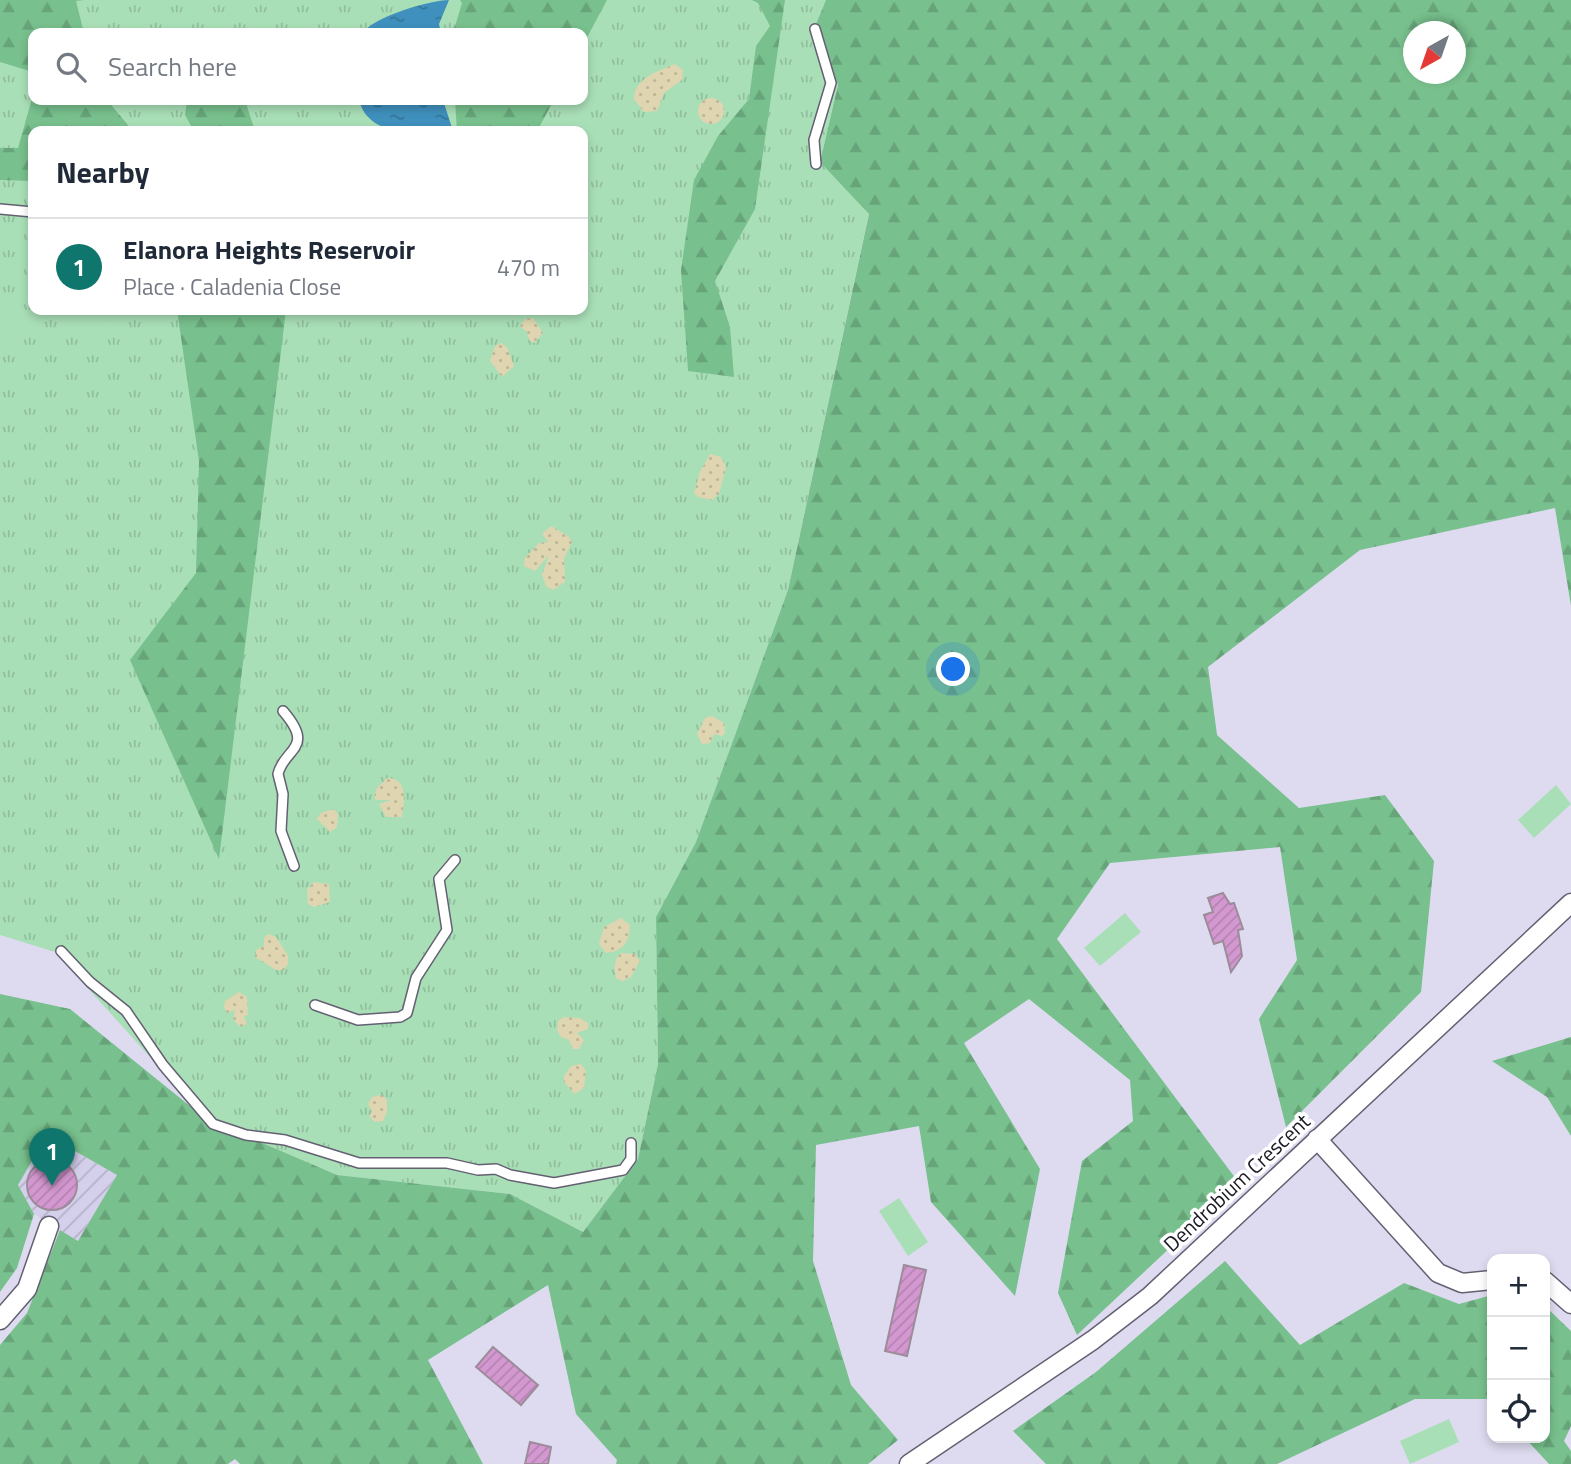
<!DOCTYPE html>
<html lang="en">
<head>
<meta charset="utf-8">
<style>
  :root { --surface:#fff; --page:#f2f2f3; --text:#1f2937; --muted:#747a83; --line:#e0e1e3; --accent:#0f766e }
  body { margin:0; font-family:"Titillium Web",sans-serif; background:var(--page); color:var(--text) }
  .controls { position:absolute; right:21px; bottom:21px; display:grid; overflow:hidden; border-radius:14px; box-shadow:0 4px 10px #0003 }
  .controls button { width:63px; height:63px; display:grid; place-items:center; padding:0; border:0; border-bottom:2px solid var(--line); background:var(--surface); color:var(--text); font:35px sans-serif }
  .compass { position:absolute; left:1403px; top:21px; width:63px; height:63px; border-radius:50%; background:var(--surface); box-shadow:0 4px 10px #0003; rotate:220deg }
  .you { position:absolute; left:954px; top:670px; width:24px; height:24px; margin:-18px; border:5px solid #fff; border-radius:50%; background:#1a73e8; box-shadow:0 0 0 10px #1a73e833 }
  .badge { display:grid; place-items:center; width:46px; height:46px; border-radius:50%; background:var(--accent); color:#fff; font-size:23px; font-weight:700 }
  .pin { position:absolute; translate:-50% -58px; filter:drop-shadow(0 2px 4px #0008) }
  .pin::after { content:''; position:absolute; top:37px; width:24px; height:21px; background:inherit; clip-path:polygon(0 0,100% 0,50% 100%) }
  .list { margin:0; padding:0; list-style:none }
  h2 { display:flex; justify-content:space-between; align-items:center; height:91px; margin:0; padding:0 28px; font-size:30px }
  h2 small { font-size:23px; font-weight:400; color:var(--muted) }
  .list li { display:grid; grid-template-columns:46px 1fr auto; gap:21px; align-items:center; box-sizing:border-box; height:98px; padding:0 28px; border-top:2px solid var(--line) }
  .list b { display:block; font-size:26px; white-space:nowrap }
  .list p { margin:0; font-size:23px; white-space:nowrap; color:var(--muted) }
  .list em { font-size:23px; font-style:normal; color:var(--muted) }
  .icon { flex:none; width:38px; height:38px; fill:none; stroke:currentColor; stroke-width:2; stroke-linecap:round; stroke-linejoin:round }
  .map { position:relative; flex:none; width:1571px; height:1464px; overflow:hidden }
  .search { position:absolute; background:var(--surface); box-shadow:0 4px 10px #0003; left:28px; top:28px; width:560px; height:77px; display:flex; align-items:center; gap:18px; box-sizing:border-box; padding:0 24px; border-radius:14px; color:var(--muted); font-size:26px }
  .panel { position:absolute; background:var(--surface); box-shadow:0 4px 10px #0003; left:28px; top:126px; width:560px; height:189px; border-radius:14px }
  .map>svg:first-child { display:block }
</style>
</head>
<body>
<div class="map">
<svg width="1571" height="1464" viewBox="0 0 1571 1464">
  <defs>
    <pattern id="industrial-furrows" width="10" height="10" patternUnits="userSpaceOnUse" patternTransform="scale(1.75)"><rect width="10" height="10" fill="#d4cfeb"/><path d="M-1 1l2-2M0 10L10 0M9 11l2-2" fill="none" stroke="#b5b1c9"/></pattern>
    <pattern id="grass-tufts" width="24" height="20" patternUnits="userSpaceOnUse" patternTransform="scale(1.75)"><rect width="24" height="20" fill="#a9dfb7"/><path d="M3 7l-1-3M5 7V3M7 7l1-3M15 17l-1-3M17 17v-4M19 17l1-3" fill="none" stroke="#91bf9d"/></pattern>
    <pattern id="forest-firs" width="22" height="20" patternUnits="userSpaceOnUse" patternTransform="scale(1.75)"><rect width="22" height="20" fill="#78c08d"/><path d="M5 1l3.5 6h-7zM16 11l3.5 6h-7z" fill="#67a479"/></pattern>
    <pattern id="sand-dots" width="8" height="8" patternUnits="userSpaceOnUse" patternTransform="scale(1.75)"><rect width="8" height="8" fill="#dfd5b0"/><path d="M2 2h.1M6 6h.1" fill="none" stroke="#bfb697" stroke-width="1.8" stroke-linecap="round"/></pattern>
    <pattern id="water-ripples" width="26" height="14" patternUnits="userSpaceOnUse" patternTransform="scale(1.75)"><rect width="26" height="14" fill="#3f90bd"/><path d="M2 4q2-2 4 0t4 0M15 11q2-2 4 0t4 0" fill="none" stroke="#347599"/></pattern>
    <pattern id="building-hatch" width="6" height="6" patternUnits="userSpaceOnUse" patternTransform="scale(1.75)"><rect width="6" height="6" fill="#d498d0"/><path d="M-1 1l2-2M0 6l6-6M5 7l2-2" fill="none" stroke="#b582b2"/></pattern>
  </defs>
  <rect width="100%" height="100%" fill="#dedbf0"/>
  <path fill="url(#industrial-furrows)" d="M47,1135L117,1175L78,1241L34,1214L18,1185Z"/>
  <path fill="url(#grass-tufts)" fill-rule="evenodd" d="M0,0H826L816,24L838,85L820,161L869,213L788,590L696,842L656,917L658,1064L638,1159L583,1232L510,1194L336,1175L206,1119L55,952L0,935ZM33,33H583V100H33ZM33,131H583V310H33Z"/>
  <path fill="url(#forest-firs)" fill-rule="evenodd" d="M0,0H84L76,1L84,33H33V72L0,62Z
    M460,0H607L583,45V33H453L462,3Z
    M752,0H785L755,209L715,281L730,327L734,377L688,371L681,270L694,180L718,136L749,99L756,46L770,26L758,3Z
    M826,0H1571V606L1555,508L1360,550L1208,667L1217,735L1299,808L1385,795L1434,861L1421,992L1286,1127L1259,1019L1297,960L1280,847L1110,863L1057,939L1239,1183L1077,1335L1058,1293L1082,1161L1133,1121L1130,1080L1029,999L964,1043L1040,1169L1015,1296L931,1202L919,1126L816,1145L813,1261L851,1385L898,1440L868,1464H616L617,1460L576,1414L548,1285L428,1360L483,1464H240L235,1459L228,1464H0V1345L27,1313L60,1230L78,1241L117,1175L47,1135L18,1185L34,1214L17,1268L0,1292V994L70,1009L206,1119L337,1175L510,1194L583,1232L638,1159L658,1064L656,917L696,842L788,590L869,214L820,162L838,85L816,24ZM1414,32H1456V74H1414Z
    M33,95V100H107L133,131H33V181L0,180V148H18Z
    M187,100H245L255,131H194L185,115Z
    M455,100H554L537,131H457Z
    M177,310H286L219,859L130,660L196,573L199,461Z
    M1571,1037V1136L1547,1097L1492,1061Z
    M1225,1261L1300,1345L1404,1283L1459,1304L1492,1295V1403L1488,1399H1415L1277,1464H1046L1013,1431L1096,1372Z
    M1545,1306L1571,1331V1426L1564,1441L1571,1451V1464H1549L1525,1438H1545Z"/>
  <path fill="url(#sand-dots)" d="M675,64L683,70L682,80L664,93L657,111L644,112L634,99C634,78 659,71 675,64Z
    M698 111a13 13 0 1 1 26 0a13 13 0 1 1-26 0Z
    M533,318L543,333L534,343L529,340L527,332L520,326L525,319Z
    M501,343L507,347L514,366L502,377L490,361L495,346Z
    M710,454L721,457L726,467L719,494L712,500L698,497L694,493L700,472Z
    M551,526L568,536L572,542L564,558L565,582L553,590L546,586L542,575L549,555L535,571L524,566L525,558L539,543L548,542L542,534Z
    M712,716L724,723L725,733L722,736L714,734L710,743L702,744L697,734L705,718Z
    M387,778C409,778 404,803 402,817H386L379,804L391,800H376L374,797L377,788Z
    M333,809L338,814L337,827L330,832L317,819L321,813Z
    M314,882L329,884L330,902L314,907L308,904L307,890Z
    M621,918L630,925C629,942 624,951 606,953L599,944L604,927Z
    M268,934L276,937L288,956V964L284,970H276L255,957L256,950L264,946V938Z
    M621,953L635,954L640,961L631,977L623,981L617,979C613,971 614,959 621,953Z
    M239,992L247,997L248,1015L244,1016L247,1024L240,1027L233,1019L235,1010L227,1013L224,1007L225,1001Z
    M564,1017L580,1018L588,1023V1029L577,1033L584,1040L579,1049H573L568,1039L562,1038L557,1031L558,1021Z
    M581,1064L586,1071L584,1088L575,1094L564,1082V1076L571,1066Z
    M382,1095L387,1100V1112L383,1121L375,1122L369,1116L372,1112L368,1104L372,1097Z"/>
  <path fill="#a9dfb7" d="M84,310H126L83,340L68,321Z
    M12,316L26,336L0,354V324Z
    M1556,785L1571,804L1534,838L1518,820Z
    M1125,913L1141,932L1100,966L1084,948Z
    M899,1198L928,1242L908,1256L879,1211Z
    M1449,1419L1459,1442L1410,1464L1400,1441Z"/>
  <path fill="url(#water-ripples)" d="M449,0L439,24L441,33H363C373,17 430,0 449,0Z
    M359,100H443L453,131C421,131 369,140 359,100Z"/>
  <path fill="url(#building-hatch)" stroke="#9c8c9a" stroke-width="2" d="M1223,893L1230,904L1234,903L1243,929L1238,930L1242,956L1231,972L1223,941L1214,944L1204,915L1213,912L1208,898Z
    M27 1185a25 25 0 1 1 50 0a25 25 0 1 1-50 0Z
    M904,1265L926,1270L907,1356L885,1351Z
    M493,1347L538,1385L521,1405L476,1367Z
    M530,1442L551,1447L548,1464H525Z"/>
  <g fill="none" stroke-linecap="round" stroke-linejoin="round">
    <g stroke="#636072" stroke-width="12">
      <path id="service" d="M815,29L831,83L814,140L816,164
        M0,209L33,212
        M283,711C316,749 284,748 278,774L283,794L281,831L294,866
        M61,951L90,982L126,1011L163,1065L213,1124L246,1135L285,1140L359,1163H447L478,1170L496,1169L510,1175L554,1183L623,1170L631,1159V1143
        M315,1005L358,1020L400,1017L407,1013L416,978L447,930L439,879L455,860"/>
    </g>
    <g stroke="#636072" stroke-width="21">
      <path id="minor" d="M1317,1139L1438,1273L1462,1283L1492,1280
        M1545,1281L1571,1304
        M0,1320L27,1289L49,1226
        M909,1464L1093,1340L1150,1296L1571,903"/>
    </g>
    <use href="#service" stroke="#fff" stroke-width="9"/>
    <use href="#minor" stroke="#fff" stroke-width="18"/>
  </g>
  <g text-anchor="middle" stroke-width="7" stroke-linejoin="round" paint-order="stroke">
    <g font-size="21" fill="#1a1820" stroke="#fff">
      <text transform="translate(1237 1183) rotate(-43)" y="7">Dendrobium Crescent</text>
    </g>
  </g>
</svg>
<div class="controls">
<button>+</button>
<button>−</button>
<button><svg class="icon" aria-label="locate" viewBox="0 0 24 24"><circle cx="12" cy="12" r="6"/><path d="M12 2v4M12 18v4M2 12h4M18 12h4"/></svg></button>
</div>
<svg class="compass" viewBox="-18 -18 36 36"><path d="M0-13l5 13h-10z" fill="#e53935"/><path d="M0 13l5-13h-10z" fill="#747a83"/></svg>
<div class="you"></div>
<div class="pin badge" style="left:52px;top:1186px">1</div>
<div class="search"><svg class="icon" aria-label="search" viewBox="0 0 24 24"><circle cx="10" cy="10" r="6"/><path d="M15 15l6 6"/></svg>Search here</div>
<section class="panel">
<h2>Nearby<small></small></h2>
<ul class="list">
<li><span class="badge">1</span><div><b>Elanora Heights Reservoir</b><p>Place · Caladenia Close</p></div><em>470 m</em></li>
</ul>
</section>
</div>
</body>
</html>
